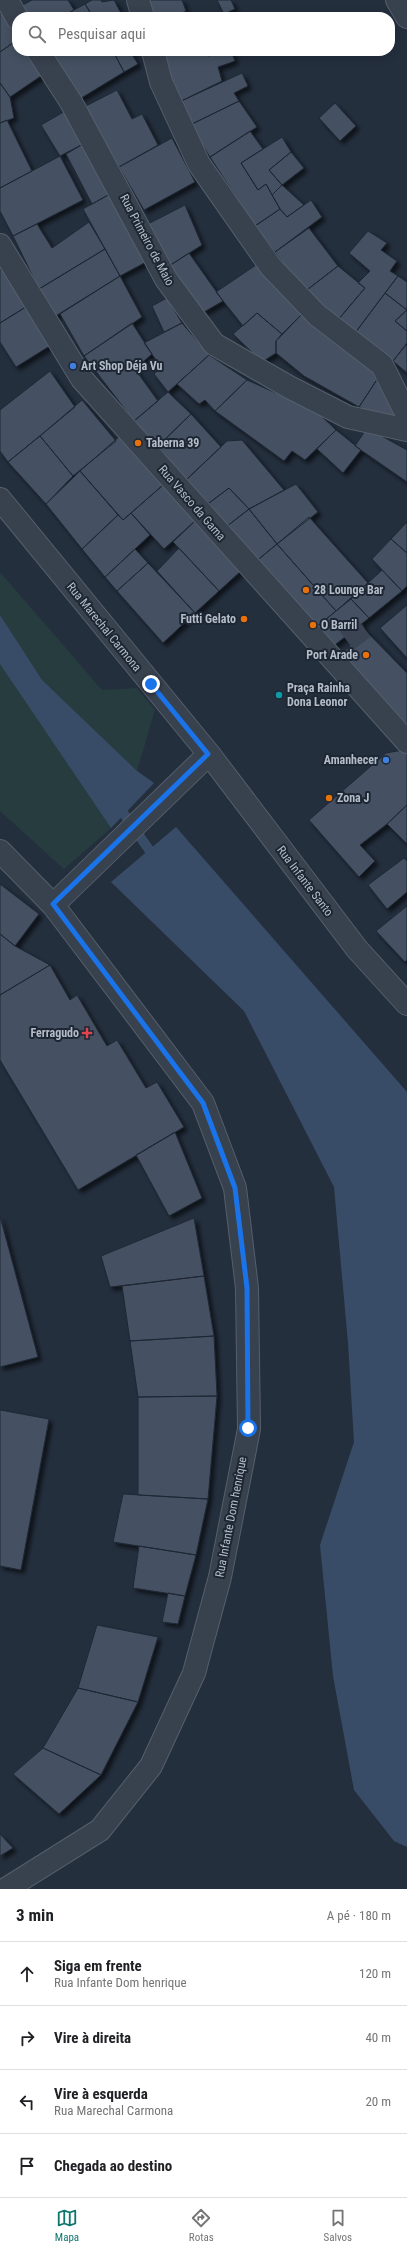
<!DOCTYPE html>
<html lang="pt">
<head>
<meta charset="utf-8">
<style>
  :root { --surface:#fff; --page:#f6f6f6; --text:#202124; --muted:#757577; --line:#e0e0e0; --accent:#0f766e }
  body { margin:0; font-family:"Roboto Condensed",sans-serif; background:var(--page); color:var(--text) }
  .stop { position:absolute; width:12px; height:12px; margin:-9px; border:3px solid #1a73e8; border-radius:50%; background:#fff }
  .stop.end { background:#1a73e8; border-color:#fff; box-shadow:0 1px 4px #0008 }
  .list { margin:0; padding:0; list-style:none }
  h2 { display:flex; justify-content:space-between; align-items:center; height:52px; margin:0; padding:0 16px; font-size:17px }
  h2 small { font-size:13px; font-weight:400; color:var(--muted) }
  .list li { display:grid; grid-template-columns:26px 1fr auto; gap:12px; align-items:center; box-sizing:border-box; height:64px; padding:0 16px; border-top:1px solid var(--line) }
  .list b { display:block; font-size:15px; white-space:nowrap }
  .list p { margin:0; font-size:13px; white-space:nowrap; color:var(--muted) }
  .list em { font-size:13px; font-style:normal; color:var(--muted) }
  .icon { flex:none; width:22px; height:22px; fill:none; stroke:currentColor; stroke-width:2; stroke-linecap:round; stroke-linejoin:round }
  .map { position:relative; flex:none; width:407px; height:1889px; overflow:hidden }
  .search { position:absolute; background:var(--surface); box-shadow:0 2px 10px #0003; left:12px; right:12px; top:12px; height:44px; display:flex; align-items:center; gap:10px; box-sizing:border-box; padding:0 14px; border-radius:16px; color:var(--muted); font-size:15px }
  .sheet { height:308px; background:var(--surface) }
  nav { display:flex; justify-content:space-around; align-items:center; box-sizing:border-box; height:56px; border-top:1px solid var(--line); background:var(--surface); font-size:11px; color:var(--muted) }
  nav a { display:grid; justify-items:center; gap:2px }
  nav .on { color:var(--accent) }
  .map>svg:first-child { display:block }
</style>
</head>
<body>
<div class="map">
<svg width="407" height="1889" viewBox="0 0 407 1889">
  <defs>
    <filter id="shadow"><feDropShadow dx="3.5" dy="3.5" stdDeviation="2" flood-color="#0009"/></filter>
  </defs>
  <rect width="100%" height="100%" fill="#242f3e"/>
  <path fill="#263c3f" d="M0,572L102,690L137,688L155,710L137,771L154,783L111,828L64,869L0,811Z"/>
  <path fill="#394c67" d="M0,615L42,680L137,771L154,783L111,828L0,664Z
    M176,827L407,1092V1847L394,1841L354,1790L333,1676L320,1545L354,1442L348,1343L334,1187L244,1011L111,882Z"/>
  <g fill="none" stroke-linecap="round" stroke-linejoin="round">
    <path stroke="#394c67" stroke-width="10" d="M117,804L157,861"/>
  </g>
  <path fill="#455162" stroke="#1f2835" filter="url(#shadow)" d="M32,0H68L74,10L62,17H28L21,6Z
    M92,0H101L102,2L114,0L123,17H93L85,4Z
    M147,0H182L186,11L173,17H151Z
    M217,0H231L235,9L224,14Z
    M85,4L93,17H62L74,10Z
    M0,10L17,35V40L0,52Z
    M17,40V51H28L44,74L10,97L0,83V52Z
    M49,51H113L124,72L78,100Z
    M113,51H130L138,64L124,72Z
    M172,51H206L208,56L231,51L235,61L218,67L222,81L177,103L162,56Z
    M242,73L248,86L234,93L239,101L190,125L177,103Z
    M0,83L10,97L14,118L0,123Z
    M117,90L132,119L142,114L158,145L119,167L84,107Z
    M239,101L257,127L210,157L190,125Z
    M335,103L356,126L340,141L319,118Z
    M67,110L85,143L60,156L41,125Z
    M7,120L32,171L0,188V123Z
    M250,131L263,149L241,163L258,190L266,184L280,209L255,226L210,157Z
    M282,137L291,152L269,170L282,185L272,195L266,184L258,190L241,163Z
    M172,138L195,182L144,210L119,167Z
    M85,143L110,194L92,204L66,154Z
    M291,152L304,168L282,185L269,170Z
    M60,156L83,200L13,236L0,211V188Z
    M282,185L304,205L287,217L280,209L272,195Z
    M110,194L148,261L120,276L83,209Z
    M311,200L322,217L275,252L255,226L280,209L287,217Z
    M185,205L202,245L169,266L146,225Z
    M89,222L105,249L39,289L13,236L37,224L52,248Z
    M309,228L338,266L303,293L275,252Z
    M368,231L387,243L381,250L397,261L390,271L398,276L355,333L337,321L365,288L358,283L370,271L349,253Z
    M105,249L120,276L54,317L39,289Z
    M189,253L223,301L204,312L169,266Z
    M0,258L29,305L0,323Z
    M256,265L304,312L282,334L257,313L243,326L216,292Z
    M338,266L365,288L337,321L303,293Z
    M120,276L142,317L84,356L60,314Z
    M398,276L407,282V310L385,293Z
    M385,293L407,310L395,321L407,331V343L393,361L355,333Z
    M167,298L182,323L164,332L152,306Z
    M29,305L53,344L16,367L0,342V323Z
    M407,310V331L395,321Z
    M304,312L380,375L359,407L304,376L276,353V341Z
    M257,313L282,334L276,341V353L262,362L233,334Z
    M132,323L152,354L135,369L158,401L134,421L84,356Z
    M182,323L209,355L168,392L154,374L161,367L144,343Z
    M406,345L407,346V373L393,361Z
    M209,355L247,380L215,411L205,400L199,404L177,384Z
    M50,371L75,407L8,462L0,451V410Z
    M380,375L400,415L392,422L359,407Z
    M247,380L316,411L336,430L305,460L292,451L284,461L215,411Z
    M168,392L191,414L158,446L134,421Z
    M82,400L116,441L73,476L40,436Z
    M191,414L221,447L186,480L158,446Z
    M367,428L407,450V482L355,446Z
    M336,430L361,450L343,473L317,449Z
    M40,436L73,476L46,504L8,462Z
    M120,436L163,485L123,520L80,471Z
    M242,440L284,490L249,509L229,488L209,503L186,480L227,441Z
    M80,471L118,515L82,549L46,504Z
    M296,484L318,512L277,544L249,509Z
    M163,485L195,521L164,549L131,513Z
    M229,488L249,509L226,527L209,503Z
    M249,509L277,544L254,563L226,527Z
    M131,513L150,535L105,577L82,549L118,515L123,520Z
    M309,517L368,583L336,611L277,544Z
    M195,521L241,571L219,591L173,542Z
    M407,522V553L391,539Z
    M391,539L407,553V586L402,591L372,559Z
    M277,544L336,611L315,628L254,563Z
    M179,548L219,591L195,613L157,571Z
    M135,549L148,563L117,591L105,577Z
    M148,563L195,613L163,643L117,591Z
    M382,570L402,591L369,618L351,599Z
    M351,599L369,618L331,648L315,628Z
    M407,605V658L380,628Z
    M362,624L366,631L352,644L345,637Z
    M366,631L407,673V728L338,657Z
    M403,750L407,754V805L387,824L360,845L375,861L359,877L309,820L386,753Z
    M407,805V844L387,824Z
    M404,858L407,861V892L387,909L368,885Z
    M0,884L39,914L15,946L0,934Z
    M407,906V960L405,962L376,931Z
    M0,934L15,946L50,965L0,995Z
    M50,965L70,1000L77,995L107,1046L117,1040L146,1088L157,1082L184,1127L78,1190L0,1060V995Z
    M175,1132L202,1198L169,1216L136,1155Z
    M0,1216L38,1357L0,1367Z
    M194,1218L204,1276L110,1287L101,1256Z
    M204,1276L214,1336L130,1341L122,1286Z
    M214,1336L217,1396L138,1397L130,1341Z
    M217,1396L208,1499L138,1495V1397Z
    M0,1410L49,1419L21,1570L0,1566Z
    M123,1494L208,1499L196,1555L113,1542Z
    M139,1546L196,1555L185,1596L133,1588Z
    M168,1593L185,1596L178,1624L162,1622Z
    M97,1625L158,1637L138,1702L78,1688Z
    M78,1688L138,1702L101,1775L43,1748Z
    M43,1748L101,1775L59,1814L13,1774Z
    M0,1834L13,1848L0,1856Z"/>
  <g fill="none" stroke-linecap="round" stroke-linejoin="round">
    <path stroke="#3a4453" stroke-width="22" stroke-dasharray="22 11" stroke-linecap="butt" d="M347,641L364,628"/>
    <g stroke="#565f6c" stroke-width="24">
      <path id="minor" d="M7,0L17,18
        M138,0L143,17
        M397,0L407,17
        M38,51L71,102L166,279L214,344L289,387L348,417L407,430
        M153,51L161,82L199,164L271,267L317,315L382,365L407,415
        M0,245L82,379L407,742
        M0,499L209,754L357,949L407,1004
        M0,851L53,905L203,1103L235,1188L247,1288L249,1429L220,1577L194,1673L151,1766L100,1830L6,1889
        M53,905L209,754"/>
    </g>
    <use href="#minor" stroke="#38414e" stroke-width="22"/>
  </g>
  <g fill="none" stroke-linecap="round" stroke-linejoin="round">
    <path stroke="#1a73e8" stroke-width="5" d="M151,684L208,754L53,904L203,1103L235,1188L247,1288L248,1428"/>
  </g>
  <g fill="#3f7fe0" stroke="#1d2633" stroke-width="1.5">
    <circle cx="73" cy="366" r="4"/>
    <circle cx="386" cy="760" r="4"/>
  </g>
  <g fill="#e8710a" stroke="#1d2633" stroke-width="1.5">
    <circle cx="138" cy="443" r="4"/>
    <circle cx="306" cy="590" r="4"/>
    <circle cx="244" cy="619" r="4"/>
    <circle cx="313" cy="625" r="4"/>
    <circle cx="366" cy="655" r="4"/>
    <circle cx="329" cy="798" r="4"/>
  </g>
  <circle fill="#0f9aa8" stroke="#1d2633" stroke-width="1.5" cx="279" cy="695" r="4"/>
  <path fill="#e0444e" stroke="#1d2633" stroke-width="1.5" d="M85 1027h4v4h4v4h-4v4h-4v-4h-4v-4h4z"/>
  <g text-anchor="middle" stroke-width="4" stroke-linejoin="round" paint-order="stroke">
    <g font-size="12" fill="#b4bcc9" stroke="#1d2633">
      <text transform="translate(147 240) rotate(62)" y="4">Rua Primeiro de Maio</text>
      <text transform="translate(192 503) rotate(49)" y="4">Rua Vasco da Gama</text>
      <text transform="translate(104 627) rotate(51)" y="4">Rua Marechal Carmona</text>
      <text transform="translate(305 881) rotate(53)" y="4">Rua Infante Santo</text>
      <text transform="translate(231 1517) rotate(-79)" y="4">Rua Infante Dom henrique</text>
    </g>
    <g font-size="12" font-weight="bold" fill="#b4bcc9" stroke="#1d2633" text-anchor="start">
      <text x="81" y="370">Art Shop Déja Vu</text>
      <text x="146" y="447">Taberna 39</text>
      <text x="314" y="594">28 Lounge Bar</text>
      <text x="236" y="623" text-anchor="end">Futti Gelato</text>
      <text x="321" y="629">O Barril</text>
      <text x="358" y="659" text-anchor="end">Port Arade</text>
      <text x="287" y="692">Praça Rainha<tspan x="287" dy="14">Dona Leonor</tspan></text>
      <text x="378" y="764" text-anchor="end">Amanhecer</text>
      <text x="337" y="802">Zona J</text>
      <text x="79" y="1037" text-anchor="end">Ferragudo</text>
    </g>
  </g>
</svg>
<div class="stop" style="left:248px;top:1428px"></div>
<div class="stop end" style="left:151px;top:684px"></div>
<div class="search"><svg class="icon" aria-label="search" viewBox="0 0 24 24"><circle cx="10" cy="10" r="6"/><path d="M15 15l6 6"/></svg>Pesquisar aqui</div>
</div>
<section class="sheet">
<h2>3 min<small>A pé · 180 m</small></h2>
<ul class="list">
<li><svg class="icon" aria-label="ahead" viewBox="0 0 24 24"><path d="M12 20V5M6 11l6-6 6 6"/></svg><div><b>Siga em frente</b><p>Rua Infante Dom henrique</p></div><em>120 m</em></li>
<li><svg class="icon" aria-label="right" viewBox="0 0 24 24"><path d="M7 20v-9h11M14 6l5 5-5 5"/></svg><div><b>Vire à direita</b></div><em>40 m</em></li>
<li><svg class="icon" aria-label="left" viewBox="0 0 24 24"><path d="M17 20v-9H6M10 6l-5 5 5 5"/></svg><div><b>Vire à esquerda</b><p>Rua Marechal Carmona</p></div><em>20 m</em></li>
<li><svg class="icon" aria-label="arrive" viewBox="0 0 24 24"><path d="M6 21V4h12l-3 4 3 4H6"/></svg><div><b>Chegada ao destino</b></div></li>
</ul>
</section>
<nav>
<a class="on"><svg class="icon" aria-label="map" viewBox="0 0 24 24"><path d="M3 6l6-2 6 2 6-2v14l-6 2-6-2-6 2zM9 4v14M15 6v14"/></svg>Mapa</a>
<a><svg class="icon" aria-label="directions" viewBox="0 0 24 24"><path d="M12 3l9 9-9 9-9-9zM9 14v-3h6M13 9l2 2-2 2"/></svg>Rotas</a>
<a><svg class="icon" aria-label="saved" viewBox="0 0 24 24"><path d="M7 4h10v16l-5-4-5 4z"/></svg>Salvos</a>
</nav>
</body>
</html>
